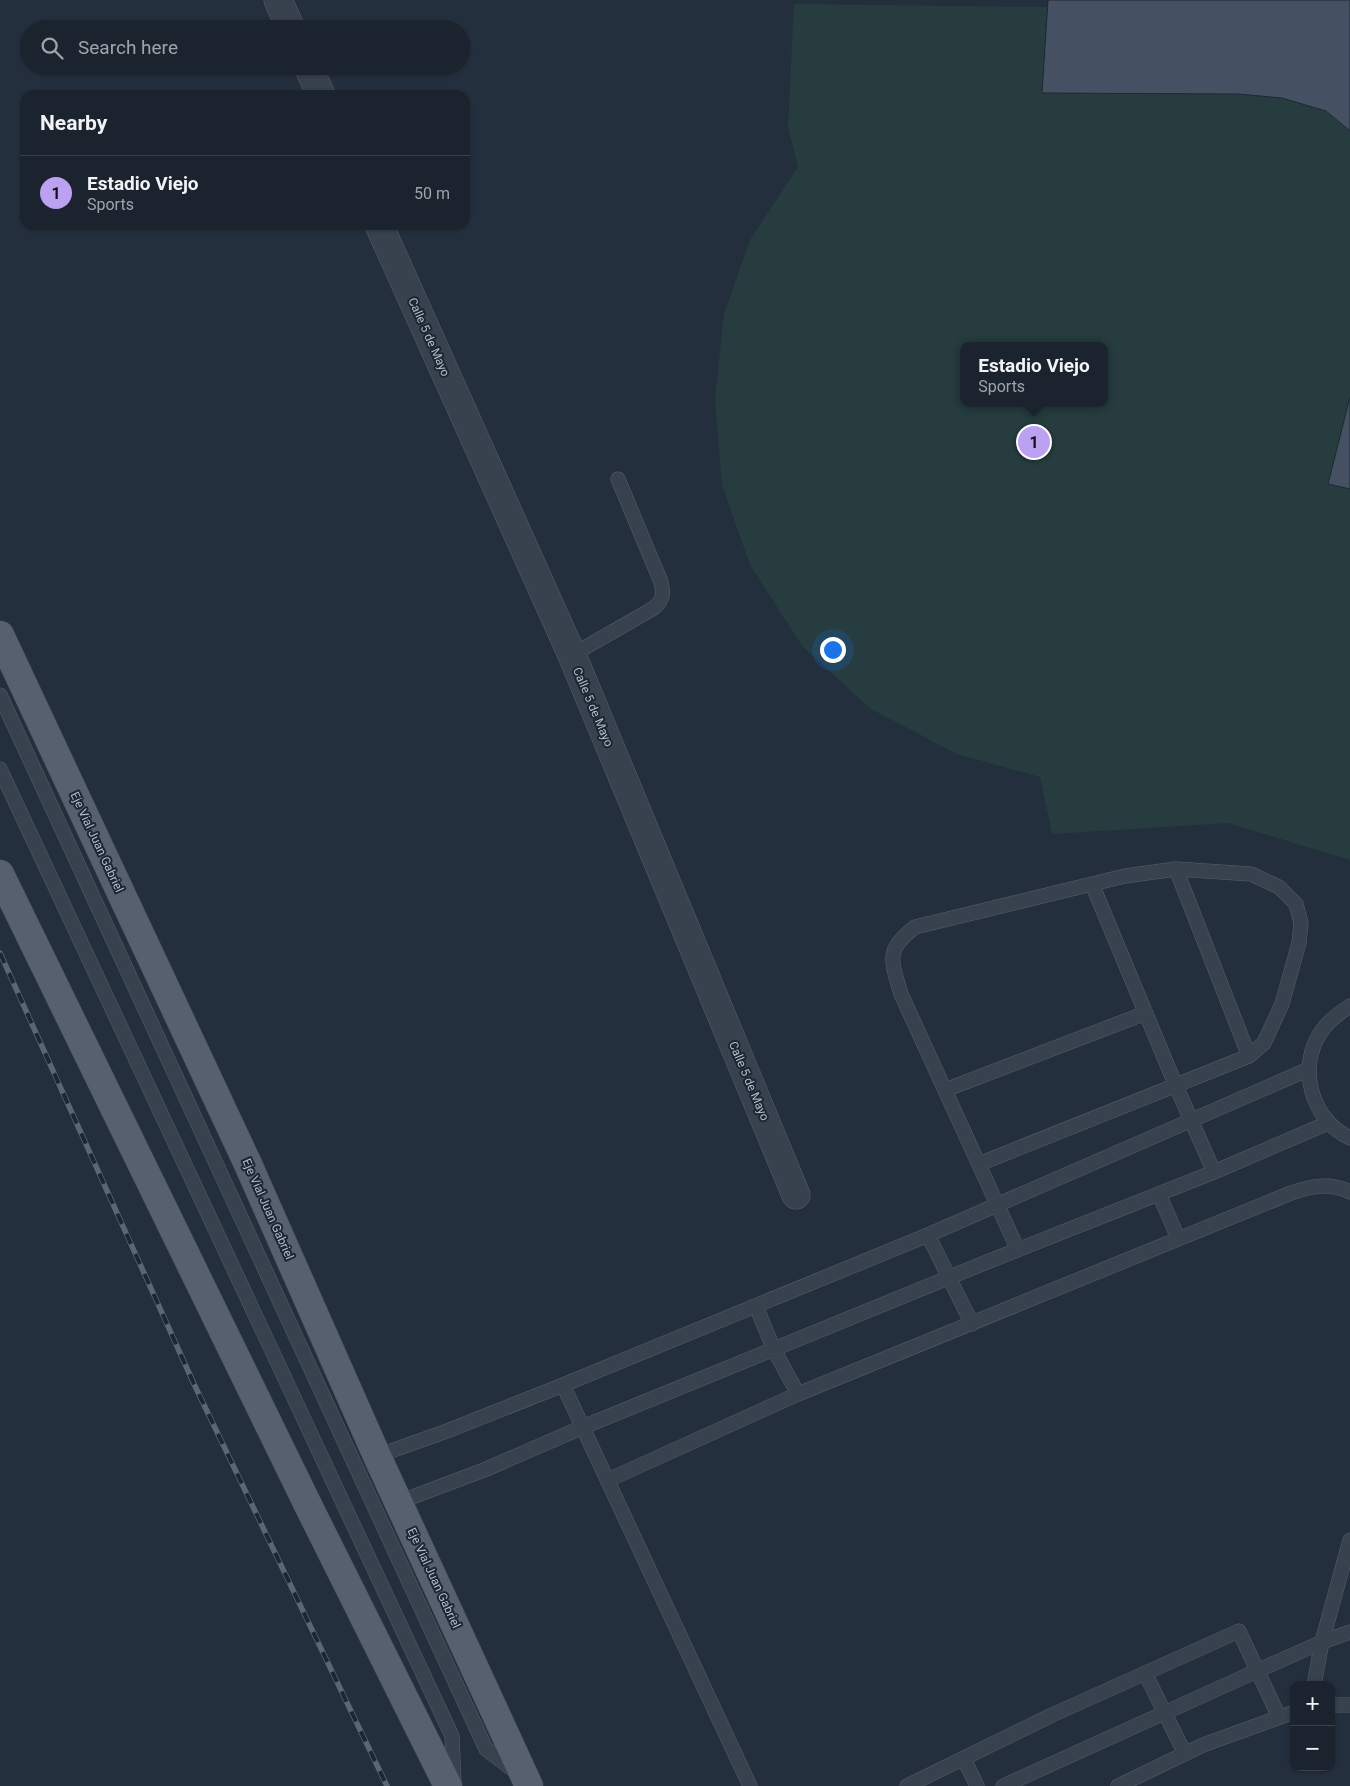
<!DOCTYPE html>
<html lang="en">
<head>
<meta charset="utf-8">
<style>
  :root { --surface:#1b232e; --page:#242b36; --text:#f1f3f6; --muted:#a0a4aa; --line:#39404a; --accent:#bca0f2 }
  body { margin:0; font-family:Roboto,sans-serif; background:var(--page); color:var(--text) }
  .controls { position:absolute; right:15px; bottom:15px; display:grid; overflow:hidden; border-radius:10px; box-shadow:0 1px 4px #0004 }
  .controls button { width:45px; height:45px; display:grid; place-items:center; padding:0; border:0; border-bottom:1px solid var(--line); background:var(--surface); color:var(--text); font:25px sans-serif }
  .you { position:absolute; left:832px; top:649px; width:18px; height:18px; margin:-12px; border:4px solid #fff; border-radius:50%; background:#1a73e8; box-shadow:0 0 0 8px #1a73e833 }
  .badge { display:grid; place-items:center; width:32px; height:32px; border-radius:50%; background:var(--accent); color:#111; font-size:16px; font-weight:700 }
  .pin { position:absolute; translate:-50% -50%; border:2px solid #fff; box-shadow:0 1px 5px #0006 }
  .popup { position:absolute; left:960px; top:342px; width:148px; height:65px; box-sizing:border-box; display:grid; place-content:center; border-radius:10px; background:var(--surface); filter:drop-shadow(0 1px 4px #0005); font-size:16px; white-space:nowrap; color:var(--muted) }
  .popup b { font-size:19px; color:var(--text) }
  .popup::after { content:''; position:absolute; left:50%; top:100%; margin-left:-10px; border:10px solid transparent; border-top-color:var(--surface) }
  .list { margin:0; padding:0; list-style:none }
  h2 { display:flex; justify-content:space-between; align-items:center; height:65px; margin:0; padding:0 20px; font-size:21px }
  h2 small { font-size:16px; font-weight:400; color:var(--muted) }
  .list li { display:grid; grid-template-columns:32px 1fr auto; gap:15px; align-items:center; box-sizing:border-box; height:75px; padding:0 20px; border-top:1px solid var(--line) }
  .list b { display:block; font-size:19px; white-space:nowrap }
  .list p { margin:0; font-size:16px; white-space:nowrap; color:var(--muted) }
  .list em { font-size:16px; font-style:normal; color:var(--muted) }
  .icon { flex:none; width:28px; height:28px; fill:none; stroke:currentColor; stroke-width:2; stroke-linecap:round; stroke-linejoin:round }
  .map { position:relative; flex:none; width:1350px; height:1786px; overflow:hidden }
  .search { position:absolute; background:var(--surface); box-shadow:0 1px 4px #0004; left:20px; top:20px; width:450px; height:55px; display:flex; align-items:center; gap:12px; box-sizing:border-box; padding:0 18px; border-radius:28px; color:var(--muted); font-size:19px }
  .panel { position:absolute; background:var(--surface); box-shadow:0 1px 4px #0004; left:20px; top:90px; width:450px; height:140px; border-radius:15px }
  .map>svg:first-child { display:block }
</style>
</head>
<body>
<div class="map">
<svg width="1350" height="1786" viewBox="0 0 1350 1786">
  <rect width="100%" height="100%" fill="#242f3e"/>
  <path fill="#263c3f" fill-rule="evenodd" d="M1048,0H1350V860L1228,823L1052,834L1040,777L957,754L871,709L803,647L750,565L722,485L715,399L724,314L750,240L798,167L788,127L794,4L1047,7ZM964,346H1104V403H964Z"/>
  <path fill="#455162" stroke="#1f2835" d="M1048,0H1350V131L1326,111L1282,98L1238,94L1042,93Z
    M1350,397V489L1328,484Z"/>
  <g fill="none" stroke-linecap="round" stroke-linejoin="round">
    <g stroke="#565f6c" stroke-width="15">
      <path id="lane" d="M572,655L654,608C663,600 664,594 661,582L618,479
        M0,695L486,1749L516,1772
        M0,769L452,1736L454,1783
        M1176,869L1249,1056
        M1350,1006C1339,1013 1328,1021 1321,1032C1297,1067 1311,1120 1350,1138
        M945,1090L1146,1013
        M979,1164L1249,1056L1264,1043L1282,1004L1299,943L1301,923L1296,904L1279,887L1251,874L1176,869L1125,876L1092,884
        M1159,1194L1178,1238
        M928,1235L972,1324
        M1018,1250L901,994C891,960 885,950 915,927L1092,884L1176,1086L1214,1172
        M756,1306L774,1350L798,1394
        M563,1385L750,1786
        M377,1456L447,1431L563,1385L928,1235L1309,1069
        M608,1480L798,1394L1291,1193C1311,1186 1330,1182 1350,1192
        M399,1502L484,1470L583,1427L987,1262L1214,1172L1328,1123
        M1145,1673L1185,1754
        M1314,1685L1322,1642L1350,1540
        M1331,1705H1350
        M964,1759L977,1786
        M907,1786L1052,1715L1239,1631L1279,1717
        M1003,1786L1259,1670L1322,1642L1350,1632
        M1118,1786L1203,1745L1294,1712"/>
    </g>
    <g stroke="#565f6c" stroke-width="29">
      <path id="street" d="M278,0L291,29
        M308,66L321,95
        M379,225L572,655L796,1195"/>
    </g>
    <g stroke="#414a57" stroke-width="29">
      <path id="primary" d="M0,635L247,1162L377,1456L529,1786
        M0,874L307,1503L448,1786"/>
    </g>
    <use href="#lane" stroke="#38414e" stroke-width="14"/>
    <use href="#street" stroke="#38414e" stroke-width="28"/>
    <use href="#primary" stroke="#56606e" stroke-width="28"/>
    <g stroke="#5a6575" stroke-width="5.5">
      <path id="rail" d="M0,953L194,1384L387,1786"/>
    </g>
    <use href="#rail" stroke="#1d2633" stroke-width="4" stroke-dasharray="11" stroke-linecap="butt"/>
  </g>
  <g text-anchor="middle" stroke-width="4" stroke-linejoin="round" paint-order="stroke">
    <g font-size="12" fill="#b4bcc9" stroke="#1d2633">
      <text transform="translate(429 337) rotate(66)" y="4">Calle 5 de Mayo</text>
      <text transform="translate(593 707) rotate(67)" y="4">Calle 5 de Mayo</text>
      <text transform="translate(97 842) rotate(65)" y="4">Eje Vial Juan Gabriel</text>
      <text transform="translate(749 1081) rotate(67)" y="4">Calle 5 de Mayo</text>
      <text transform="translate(268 1209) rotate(66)" y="4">Eje Vial Juan Gabriel</text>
      <text transform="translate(434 1578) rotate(65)" y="4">Eje Vial Juan Gabriel</text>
    </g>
  </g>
</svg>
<div class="controls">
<button>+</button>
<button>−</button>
</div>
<div class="you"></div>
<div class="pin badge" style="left:1034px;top:442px">1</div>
<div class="popup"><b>Estadio Viejo</b>Sports</div>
<div class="search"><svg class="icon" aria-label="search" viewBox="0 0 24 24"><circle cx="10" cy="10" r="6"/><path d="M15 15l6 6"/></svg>Search here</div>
<section class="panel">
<h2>Nearby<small></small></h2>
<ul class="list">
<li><span class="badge">1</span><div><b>Estadio Viejo</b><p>Sports</p></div><em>50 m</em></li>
</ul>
</section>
</div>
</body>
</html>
